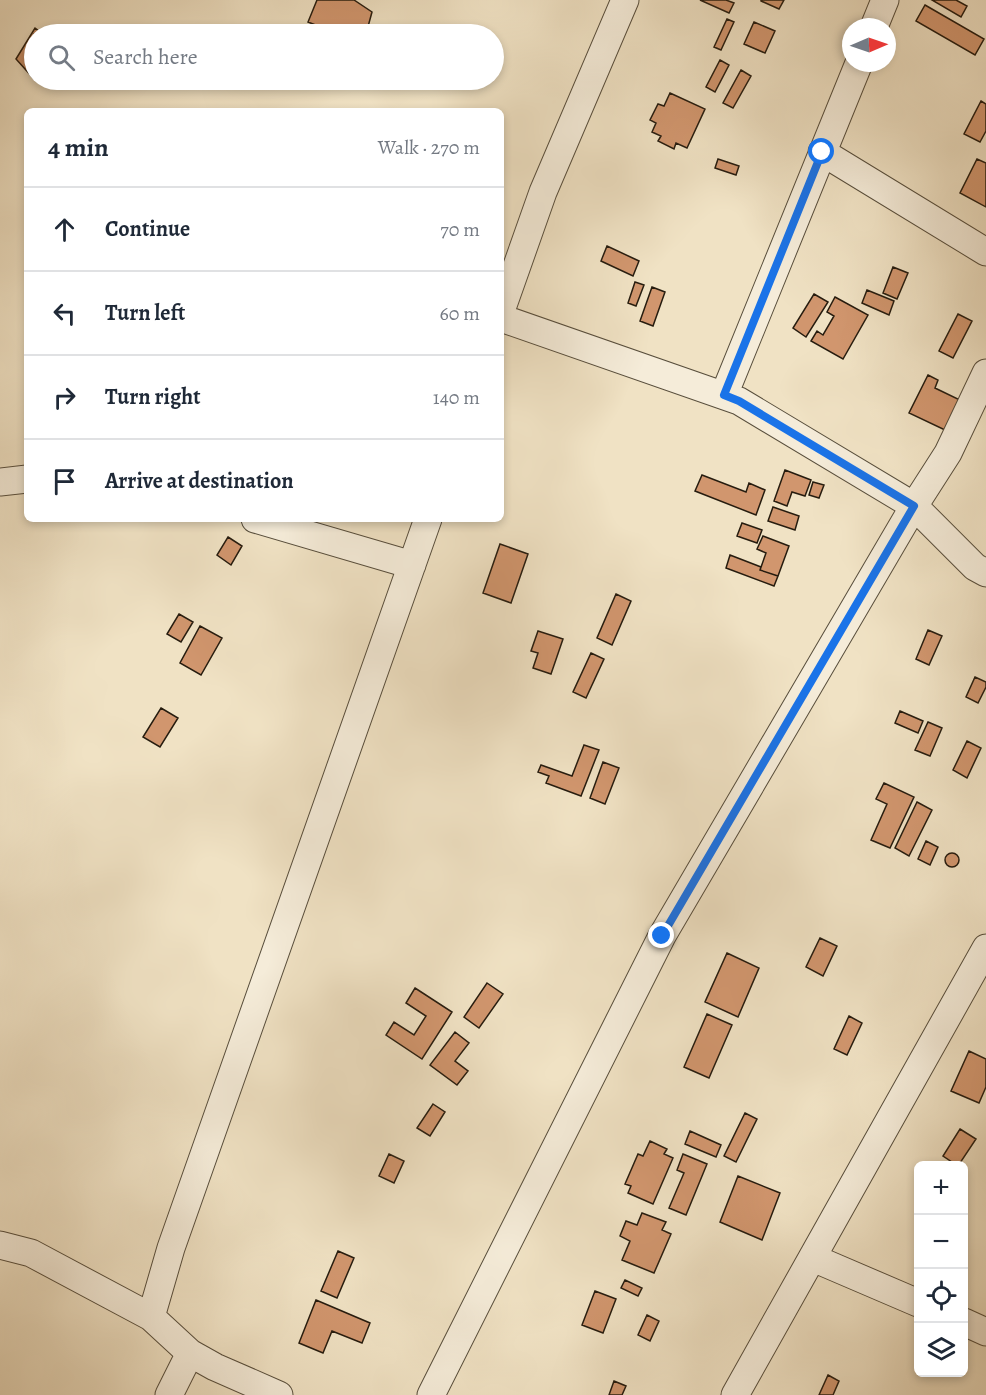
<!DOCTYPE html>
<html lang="en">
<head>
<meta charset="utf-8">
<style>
  :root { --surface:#fff; --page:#f6f6f7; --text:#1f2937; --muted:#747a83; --line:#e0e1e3 }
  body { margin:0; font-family:Alegreya,serif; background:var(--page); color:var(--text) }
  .controls { position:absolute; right:18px; bottom:18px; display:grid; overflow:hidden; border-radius:9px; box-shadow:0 3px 9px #0003 }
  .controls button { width:54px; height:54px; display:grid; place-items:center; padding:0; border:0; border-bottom:2px solid var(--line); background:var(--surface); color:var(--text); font:30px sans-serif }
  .compass { position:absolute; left:842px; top:18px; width:54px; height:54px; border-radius:50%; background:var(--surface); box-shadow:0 3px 9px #0003; rotate:88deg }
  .stop { position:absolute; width:18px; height:18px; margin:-14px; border:4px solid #1a73e8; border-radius:50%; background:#fff }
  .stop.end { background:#1a73e8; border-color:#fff; box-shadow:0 2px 6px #0008 }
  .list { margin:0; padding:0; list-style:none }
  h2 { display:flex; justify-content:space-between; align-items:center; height:78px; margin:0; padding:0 24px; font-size:26px }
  h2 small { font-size:20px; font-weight:400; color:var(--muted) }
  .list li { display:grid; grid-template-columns:39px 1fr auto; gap:18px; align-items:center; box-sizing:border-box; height:84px; padding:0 24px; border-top:2px solid var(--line) }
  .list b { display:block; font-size:22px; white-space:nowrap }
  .list em { font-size:20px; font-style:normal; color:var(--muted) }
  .icon { flex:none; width:33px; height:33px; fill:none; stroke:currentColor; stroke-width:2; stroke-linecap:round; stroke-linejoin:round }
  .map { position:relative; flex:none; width:986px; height:1395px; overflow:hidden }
  .search { position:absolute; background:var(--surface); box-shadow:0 3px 9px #0003; left:24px; top:24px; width:480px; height:66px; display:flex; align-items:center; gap:15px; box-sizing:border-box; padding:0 21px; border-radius:33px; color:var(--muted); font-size:22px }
  .panel { position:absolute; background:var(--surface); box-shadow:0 3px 9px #0003; left:24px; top:108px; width:480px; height:414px; border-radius:9px }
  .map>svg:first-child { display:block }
</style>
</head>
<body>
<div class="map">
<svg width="986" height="1395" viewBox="0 0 986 1395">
  <rect width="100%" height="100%" fill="#f0e2c4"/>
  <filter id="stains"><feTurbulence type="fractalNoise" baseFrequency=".00333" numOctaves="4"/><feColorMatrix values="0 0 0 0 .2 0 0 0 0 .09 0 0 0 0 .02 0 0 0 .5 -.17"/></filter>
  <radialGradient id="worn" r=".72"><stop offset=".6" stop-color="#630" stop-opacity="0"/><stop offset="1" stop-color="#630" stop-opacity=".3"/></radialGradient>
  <path fill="#d1966e" stroke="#261c0f" stroke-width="1.5" d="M317,0H354L372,12L366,34H338L308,22Z
    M700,0H726L734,3L729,13Z
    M761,0H784L779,9L761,1Z
    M932,0H956L967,6L961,17Z
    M925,5L984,39L975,55L916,21Z
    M727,19L734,22L721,50L714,47Z
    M754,22L775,31L765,53L744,44Z
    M35,28L43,34H34V79L16,59Z
    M720,60L729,65L715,92L706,87Z
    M741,70L751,76L733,108L723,103Z
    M670,93L705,109L687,148L676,143L674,149L658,141L661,136L652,132L656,123L650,120L658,104L664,106Z
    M981,101L986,104V131L980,142L964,134Z
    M718,159L739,166L736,175L715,168Z
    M977,159L986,163V207L960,193Z
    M607,246L639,261L633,276L601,261Z
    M893,267L908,273L897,299L883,293Z
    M635,282L644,285L636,306L628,303Z
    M652,287L665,292L653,326L640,321Z
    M867,290L894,301L889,315L862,303Z
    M814,294L828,302L806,337L793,328Z
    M835,297L868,315L843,359L811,341L817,331L823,335L834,316L827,312Z
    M958,314L972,321L953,358L939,351Z
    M928,375L938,380L935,388L960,400L945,430L909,413Z
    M785,470L811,480L805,496L792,492L787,506L774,501Z
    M702,475L746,492L749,483L765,490L756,515L695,491Z
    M813,482L824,485L819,498L809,495Z
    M773,507L799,516L795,530L768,521Z
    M742,523L762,530L757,543L737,536Z
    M763,536L789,546L778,576L760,570L766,553L757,549Z
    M228,537L242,546L231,565L217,555Z
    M500,544L528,554L511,603L483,593Z
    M730,555L761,567L760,570L778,576L774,586L726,568Z
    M616,594L631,601L612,645L597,638Z
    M179,614L193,622L181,642L167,634Z
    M200,626L222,638L201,675L180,663Z
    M928,630L942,636L929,665L916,659Z
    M538,631L563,639L551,674L533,668L538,653L531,651Z
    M591,653L604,659L586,698L573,692Z
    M975,677L986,682V687L978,703L966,697Z
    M161,708L178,718L160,747L143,737Z
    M900,711L923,721L918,733L895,723Z
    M928,722L942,728L930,756L915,750Z
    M967,741L981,748L967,778L953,770Z
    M584,745L599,750L581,796L546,783L549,776L538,772L541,765L572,776Z
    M603,762L619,768L605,804L590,798Z
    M884,783L914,797L890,848L871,840L887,804L876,799Z
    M917,802L932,810L909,856L895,848Z
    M926,841L938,847L930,865L918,859Z
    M945 860a7 7 0 1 1 14 0a7 7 0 1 1-14 0Z
    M820,938L837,946L823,976L806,967Z
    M727,953L759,968L738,1017L705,1002Z
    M487,983L503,994L479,1028L464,1017Z
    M415,988L452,1012L422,1059L386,1035L394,1022L414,1035L426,1016L406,1003Z
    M707,1014L732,1025L709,1078L684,1067Z
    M849,1016L862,1023L847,1055L834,1049Z
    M455,1032L469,1043L455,1061L468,1071L457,1085L430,1065Z
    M969,1051L986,1059V1087L979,1103L951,1091Z
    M433,1104L445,1112L430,1136L417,1128Z
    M745,1113L757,1119L736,1162L724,1156Z
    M960,1129L976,1139L958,1166L943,1156Z
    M690,1131L721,1145L716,1157L685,1144Z
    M650,1141L667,1149L664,1154L673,1158L653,1204L628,1193L631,1186L625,1184L638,1154L643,1156Z
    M389,1154L404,1161L394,1183L379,1176Z
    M683,1154L707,1164L686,1215L669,1208L684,1173L677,1170Z
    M738,1176L780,1193L762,1240L720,1222Z
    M642,1213L666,1222L662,1230L671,1234L654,1273L622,1260L630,1241L620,1236L626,1221L637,1225Z
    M338,1251L354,1258L337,1298L321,1291Z
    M625,1280L642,1288L638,1296L621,1288Z
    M595,1291L616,1299L603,1333L582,1325Z
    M316,1300L370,1323L362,1343L332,1331L323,1353L299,1343Z
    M647,1315L659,1321L650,1341L638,1335Z
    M828,1375L839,1381L833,1395H819Z
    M614,1381L626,1386L622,1395H609Z"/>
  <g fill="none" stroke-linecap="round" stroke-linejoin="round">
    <g stroke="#584e3c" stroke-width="29">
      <path id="minor" d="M874,27L885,0
        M822,152L986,252
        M501,311L543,192L625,0
        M501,318L739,401L914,506L975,567L986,573
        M724,395L859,63
        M0,482L27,479
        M255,519L412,565
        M0,1245L31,1253L151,1317
        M813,1258L918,1303
        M964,1322L986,1332
        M169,1395L190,1353
        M279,1395L215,1367L190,1353L151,1317L171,1248L428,519
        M431,1395L662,936L914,506L948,453L986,373
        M735,1395L986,948"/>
    </g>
    <use href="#minor" stroke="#f5ecd9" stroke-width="27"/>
  </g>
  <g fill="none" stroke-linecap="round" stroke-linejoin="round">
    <path stroke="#1a73e8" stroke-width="8" d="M662,936L914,506L739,401L724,395L822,152"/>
  </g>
  <rect width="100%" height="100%" filter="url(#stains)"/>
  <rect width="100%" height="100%" fill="url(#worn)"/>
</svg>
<div class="controls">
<button>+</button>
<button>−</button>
<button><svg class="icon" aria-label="locate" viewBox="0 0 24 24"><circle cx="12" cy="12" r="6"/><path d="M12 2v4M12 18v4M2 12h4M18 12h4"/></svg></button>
<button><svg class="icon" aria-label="layers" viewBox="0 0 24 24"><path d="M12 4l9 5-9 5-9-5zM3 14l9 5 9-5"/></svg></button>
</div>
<svg class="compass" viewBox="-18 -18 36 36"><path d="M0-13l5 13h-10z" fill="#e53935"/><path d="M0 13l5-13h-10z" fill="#747a83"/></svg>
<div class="stop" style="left:822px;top:152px"></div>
<div class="stop end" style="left:662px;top:936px"></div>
<div class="search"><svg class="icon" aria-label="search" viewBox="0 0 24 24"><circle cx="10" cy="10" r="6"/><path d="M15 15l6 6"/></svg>Search here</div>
<section class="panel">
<h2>4 min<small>Walk · 270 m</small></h2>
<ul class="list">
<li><svg class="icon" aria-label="ahead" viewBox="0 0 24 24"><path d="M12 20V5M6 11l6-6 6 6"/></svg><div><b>Continue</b></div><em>70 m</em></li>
<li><svg class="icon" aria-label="left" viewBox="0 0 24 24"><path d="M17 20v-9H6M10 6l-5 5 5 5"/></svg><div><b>Turn left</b></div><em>60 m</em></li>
<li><svg class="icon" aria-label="right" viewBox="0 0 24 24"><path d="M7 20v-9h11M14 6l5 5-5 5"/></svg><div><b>Turn right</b></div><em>140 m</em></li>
<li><svg class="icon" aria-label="arrive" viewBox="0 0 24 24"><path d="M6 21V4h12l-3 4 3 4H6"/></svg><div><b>Arrive at destination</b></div></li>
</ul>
</section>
</div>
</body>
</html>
